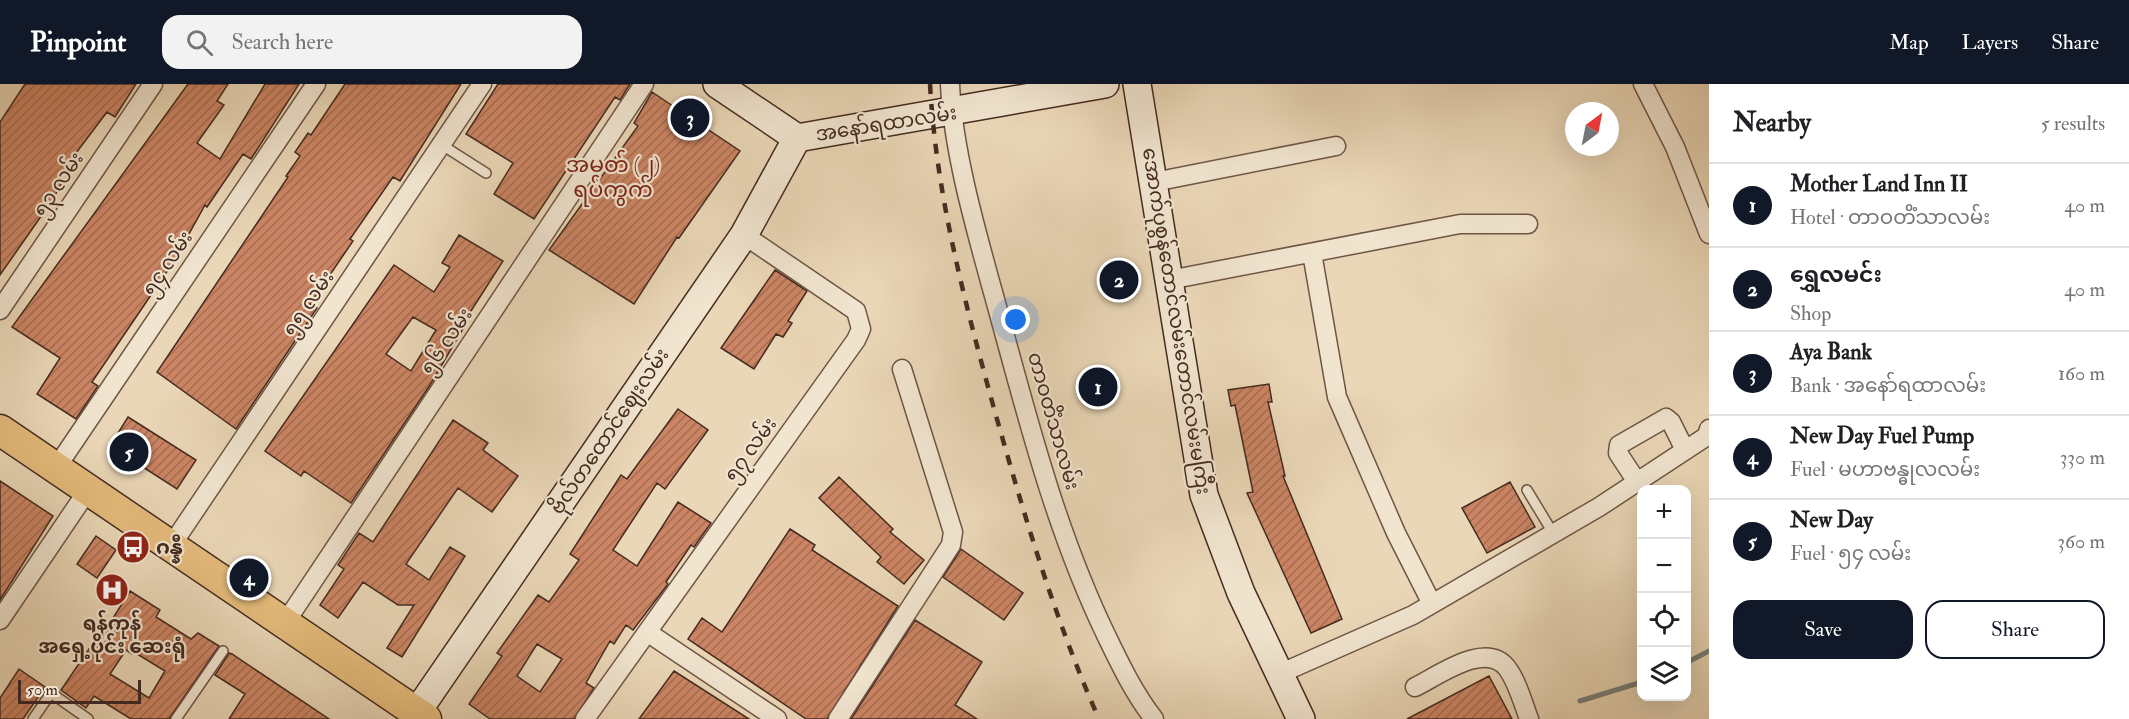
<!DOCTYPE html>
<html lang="en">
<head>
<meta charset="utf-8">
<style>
  :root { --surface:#fff; --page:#f2f2f2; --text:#202124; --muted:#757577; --line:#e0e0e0; --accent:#111827 }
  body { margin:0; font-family:"IM FELL Double Pica","Noto Sans Myanmar",serif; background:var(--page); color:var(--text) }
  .controls { position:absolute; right:18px; bottom:18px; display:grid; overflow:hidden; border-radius:12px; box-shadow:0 6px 24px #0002 }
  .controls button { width:54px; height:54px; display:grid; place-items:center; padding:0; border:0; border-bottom:2px solid var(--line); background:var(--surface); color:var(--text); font:30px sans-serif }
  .compass { position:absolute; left:1565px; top:18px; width:54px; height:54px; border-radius:50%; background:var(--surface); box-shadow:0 6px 24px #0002; rotate:32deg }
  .scale { position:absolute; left:18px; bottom:15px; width:123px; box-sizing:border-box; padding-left:6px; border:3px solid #442a20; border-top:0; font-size:16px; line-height:21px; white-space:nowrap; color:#442a20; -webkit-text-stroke:4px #f1e5d0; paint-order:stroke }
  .you { position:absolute; left:1016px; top:236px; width:21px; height:21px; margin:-15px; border:4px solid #fff; border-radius:50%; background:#1a73e8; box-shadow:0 0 0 9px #1a73e833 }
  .badge { display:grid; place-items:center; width:39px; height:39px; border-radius:50%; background:var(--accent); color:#fff; font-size:20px; font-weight:700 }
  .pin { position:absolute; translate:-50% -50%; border:3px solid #fff; box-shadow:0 2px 6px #0006 }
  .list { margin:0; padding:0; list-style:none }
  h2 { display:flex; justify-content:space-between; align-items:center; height:78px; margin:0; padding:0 24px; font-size:26px }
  h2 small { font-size:20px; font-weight:400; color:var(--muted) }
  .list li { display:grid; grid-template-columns:39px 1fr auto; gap:18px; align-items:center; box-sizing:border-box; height:84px; padding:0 24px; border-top:2px solid var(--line) }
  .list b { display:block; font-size:22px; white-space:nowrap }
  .list p { margin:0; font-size:20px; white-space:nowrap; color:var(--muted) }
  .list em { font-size:20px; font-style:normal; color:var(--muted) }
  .actions { display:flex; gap:12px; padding:18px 24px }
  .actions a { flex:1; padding:14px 0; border:2px solid var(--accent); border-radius:18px; text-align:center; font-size:21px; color:var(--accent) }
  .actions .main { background:var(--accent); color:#fff }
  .icon { flex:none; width:33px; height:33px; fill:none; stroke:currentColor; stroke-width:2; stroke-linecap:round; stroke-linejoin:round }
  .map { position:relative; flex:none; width:1709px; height:635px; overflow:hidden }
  header { display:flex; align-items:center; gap:36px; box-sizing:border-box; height:84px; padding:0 30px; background:var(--accent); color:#fff }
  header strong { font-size:28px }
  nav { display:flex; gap:33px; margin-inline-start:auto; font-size:21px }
  .search { width:420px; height:54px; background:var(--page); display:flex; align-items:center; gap:15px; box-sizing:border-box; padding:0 21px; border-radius:18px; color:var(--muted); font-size:22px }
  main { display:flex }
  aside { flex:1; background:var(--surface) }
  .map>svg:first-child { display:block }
</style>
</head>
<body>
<header>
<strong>Pinpoint</strong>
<div class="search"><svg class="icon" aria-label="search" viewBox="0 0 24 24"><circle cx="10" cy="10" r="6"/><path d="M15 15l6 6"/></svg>Search here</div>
<nav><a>Map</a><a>Layers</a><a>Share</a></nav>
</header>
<main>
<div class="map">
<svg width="1709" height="635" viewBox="0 0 1709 635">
  <defs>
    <pattern id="building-hatch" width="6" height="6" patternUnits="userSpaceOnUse" patternTransform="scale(1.5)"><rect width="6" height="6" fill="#cc8564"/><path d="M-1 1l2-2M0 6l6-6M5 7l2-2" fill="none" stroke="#a76d52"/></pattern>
  </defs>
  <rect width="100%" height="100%" fill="#ead7b7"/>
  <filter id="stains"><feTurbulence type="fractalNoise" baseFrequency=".00333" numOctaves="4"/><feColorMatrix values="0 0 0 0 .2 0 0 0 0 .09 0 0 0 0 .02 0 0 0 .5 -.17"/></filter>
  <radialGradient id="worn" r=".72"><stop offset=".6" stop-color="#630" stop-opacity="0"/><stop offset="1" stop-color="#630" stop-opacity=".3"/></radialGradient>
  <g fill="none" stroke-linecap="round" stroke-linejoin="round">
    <path stroke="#787f7b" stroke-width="5" d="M1686,579L1709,567
      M1580,617L1642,598"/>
  </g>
  <path fill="url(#building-hatch)" stroke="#442a20" stroke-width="1.5" fill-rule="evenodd" d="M25,0H136L115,33L107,28L79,65L59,94L63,97L51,118L0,191V38Z
    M188,0H228L217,17L224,21L197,59L220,75L265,0H299L251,75L243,70L207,123L205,121L174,177L92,298L98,302L76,335L37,310L60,274L12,243Z
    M345,0H461L400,97L393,93L350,155L353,157L310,220L317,224L236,345L157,288L288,93L286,92L300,72L295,68L308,49L311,51Z
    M498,0H630L620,16L615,13L534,135L494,110L513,79L466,50Z
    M652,8L740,67L679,154L677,153L634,220L549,166L638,42L634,39Z
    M459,151L503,177L462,241L464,243L430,301L351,419L304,387L301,392L265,367L394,181L434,208L450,183L442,179ZM413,233L436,246L411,287L386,270Z
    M775,186L807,207L788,237L792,239L783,253L776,250L754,285L721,264Z
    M1269,300L1272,318H1268L1285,392H1283L1342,535L1311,549L1247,409L1253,408L1235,321L1231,322L1228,306Z
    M678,325L708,346L665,405L657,399L613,466L637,482L678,418L711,439L694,463L691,461L666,498L668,500L633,546L626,541L614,560L610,557L586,599L594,604L574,635H490L469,620L502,572L497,569L538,511L549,518L579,476L570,470L621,391L627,395ZM537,560L562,575L540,608L517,592Z
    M128,333L196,376L177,405L110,362Z
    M453,336L488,359L483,366L518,392L492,428L458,404L406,480L429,496L450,463L465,472L402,573L387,564L414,521H398L363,498L338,534L320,521L344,485L338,481L359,449L373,458Z
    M839,393L893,445L890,448L924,476L904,500L877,478L881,473L819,414Z
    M0,397L53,432L0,516Z
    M1510,398L1535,443L1487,469L1462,424Z
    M790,445L815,461L812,466L898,522L827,635H806L688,555L702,534L722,548Z
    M96,452L116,466L97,494L77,480Z
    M961,465L1023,509L1004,536L943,493Z
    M130,507L160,526L156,533L191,555L198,549L219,562L169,635H131L94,612L86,624L61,606L93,559L96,561ZM126,566L132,570L134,568L165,587L149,614L110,590Z
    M915,536L982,578L955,621L977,635H851Z
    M229,569L232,570L329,635H229L245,610L215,591Z
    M19,585L45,603L23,635H0V614Z
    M674,587L749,635H639Z
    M1489,592L1512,635H1407Z"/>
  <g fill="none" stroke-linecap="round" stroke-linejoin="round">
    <g stroke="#6e5546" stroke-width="12">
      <path id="lane" d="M442,61L486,89
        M1527,406L1553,449
        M33,635L51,609L88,635
        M176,635L223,567"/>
    </g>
    <g stroke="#6e5546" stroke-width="21">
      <path id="street" d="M950,0C953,72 980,160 999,230C1029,340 1057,450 1107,553C1121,582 1134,609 1154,635
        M1643,0L1675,63L1709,150
        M1154,98L1336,62
        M1312,169L1337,313L1396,449L1432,520
        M1169,196L1460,140H1528
        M0,226L153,0
        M56,384L316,0
        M1637,398L1618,369L1619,361L1666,334L1671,338L1685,366
        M171,462L482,0
        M0,536L88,406
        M285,539L644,0
        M647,548L777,635
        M1279,590L1413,531L1599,423L1707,352L1709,345
        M1415,603C1438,592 1486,556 1507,584C1517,597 1523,619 1529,635
        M585,635L856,256L861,245L856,227L744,151
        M838,635L951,461L953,448L902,285"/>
    </g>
    <g stroke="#442a20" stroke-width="30">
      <path id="secondary" d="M717,0L797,54L1105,0
        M1137,0L1204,411L1241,509L1301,635
        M417,628L744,151L797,54"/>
    </g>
    <g stroke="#442a20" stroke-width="33">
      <path id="primary" d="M0,346L426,635"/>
    </g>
    <use href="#lane" stroke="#f1e5d0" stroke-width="9"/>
    <use href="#street" stroke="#f1e5d0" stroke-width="18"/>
    <use href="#secondary" stroke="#f1e5d0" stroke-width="27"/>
    <use href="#primary" stroke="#e5bc7c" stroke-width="30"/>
    <path stroke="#442a20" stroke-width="4.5" stroke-dasharray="10 10" stroke-linecap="butt" d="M930,0C936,110 964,215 993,321C1023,427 1054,534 1099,635"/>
  </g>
  <defs>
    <g id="bus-disc" transform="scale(1.725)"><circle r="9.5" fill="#8f2418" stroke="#f1e5d0"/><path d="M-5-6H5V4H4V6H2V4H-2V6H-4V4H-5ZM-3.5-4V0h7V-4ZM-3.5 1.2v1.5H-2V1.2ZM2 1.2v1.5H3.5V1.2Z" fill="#fff"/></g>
    <g id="hospital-disc" transform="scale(1.725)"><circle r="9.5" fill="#8f2418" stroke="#f1e5d0"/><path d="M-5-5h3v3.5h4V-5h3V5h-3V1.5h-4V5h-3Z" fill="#fff"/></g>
  </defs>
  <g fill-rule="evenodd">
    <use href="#bus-disc" x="133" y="463"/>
    <use href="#hospital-disc" x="112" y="506"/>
  </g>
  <g text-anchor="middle" stroke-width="4.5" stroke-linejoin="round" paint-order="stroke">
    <g font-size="20" fill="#442a20" stroke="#f1e5d0">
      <text transform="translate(886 39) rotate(-9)" y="7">အနော်ရထာလမ်း</text>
      <text transform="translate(58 100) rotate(-56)" y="7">၅၃ လမ်း</text>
      <text transform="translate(167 179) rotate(-56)" y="7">၅၄ လမ်း</text>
      <text transform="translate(308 219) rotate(-56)" y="7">၅၅ လမ်း</text>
      <text transform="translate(1177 237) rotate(81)" y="7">အောက်ပုစွန်တောင်လမ်းတောင်လမ်းမကြီး</text>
      <text transform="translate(446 257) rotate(-56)" y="7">၅၆ လမ်း</text>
      <text transform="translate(1054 337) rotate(74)" y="7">တာဝတိံသာလမ်း</text>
      <text transform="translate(609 347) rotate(-56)" y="7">ဗိုလ်တထောင်ဈေးလမ်း</text>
      <text transform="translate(750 365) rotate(-54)" y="7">၅၇ လမ်း</text>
    </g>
    <g font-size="20" font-weight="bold" fill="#442a20" stroke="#f1e5d0" text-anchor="start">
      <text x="156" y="470">ဂန္နီ</text>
      <text x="112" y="546" text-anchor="middle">ရန်ကုန်<tspan x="112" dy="23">အရှေ့ပိုင်း ဆေးရုံ</tspan></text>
    </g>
    <g font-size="22" fill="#7a1f14" stroke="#f1e5d0">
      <text x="613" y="88">အမှတ် (၂)<tspan x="613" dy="25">ရပ်ကွက်</tspan></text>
    </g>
  </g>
  <rect width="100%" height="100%" filter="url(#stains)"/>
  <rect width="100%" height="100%" fill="url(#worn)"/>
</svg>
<div class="controls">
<button>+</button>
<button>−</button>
<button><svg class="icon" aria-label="locate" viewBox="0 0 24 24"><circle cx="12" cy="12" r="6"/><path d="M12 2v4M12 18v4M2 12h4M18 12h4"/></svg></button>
<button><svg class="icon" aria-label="layers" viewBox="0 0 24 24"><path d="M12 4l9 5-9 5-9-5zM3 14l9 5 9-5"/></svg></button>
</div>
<svg class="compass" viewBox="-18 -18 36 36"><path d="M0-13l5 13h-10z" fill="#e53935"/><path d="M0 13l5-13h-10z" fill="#757577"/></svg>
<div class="scale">50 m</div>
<div class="you"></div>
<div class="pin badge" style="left:1098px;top:303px">1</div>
<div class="pin badge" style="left:1119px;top:196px">2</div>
<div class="pin badge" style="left:690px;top:34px">3</div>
<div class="pin badge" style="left:249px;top:494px">4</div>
<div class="pin badge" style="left:129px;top:368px">5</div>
</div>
<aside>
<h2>Nearby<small>5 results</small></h2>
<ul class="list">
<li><span class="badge">1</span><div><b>Mother Land Inn II</b><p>Hotel · တာဝတိံသာလမ်း</p></div><em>40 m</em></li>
<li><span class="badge">2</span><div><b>ရွှေလမင်း</b><p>Shop</p></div><em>40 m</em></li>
<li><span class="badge">3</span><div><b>Aya Bank</b><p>Bank · အနော်ရထာလမ်း</p></div><em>160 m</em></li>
<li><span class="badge">4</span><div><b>New Day Fuel Pump</b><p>Fuel · မဟာဗန္ဓုလလမ်း</p></div><em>330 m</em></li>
<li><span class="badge">5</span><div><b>New Day</b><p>Fuel · ၅၄ လမ်း</p></div><em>360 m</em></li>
</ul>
<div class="actions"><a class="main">Save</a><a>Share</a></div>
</aside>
</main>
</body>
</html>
